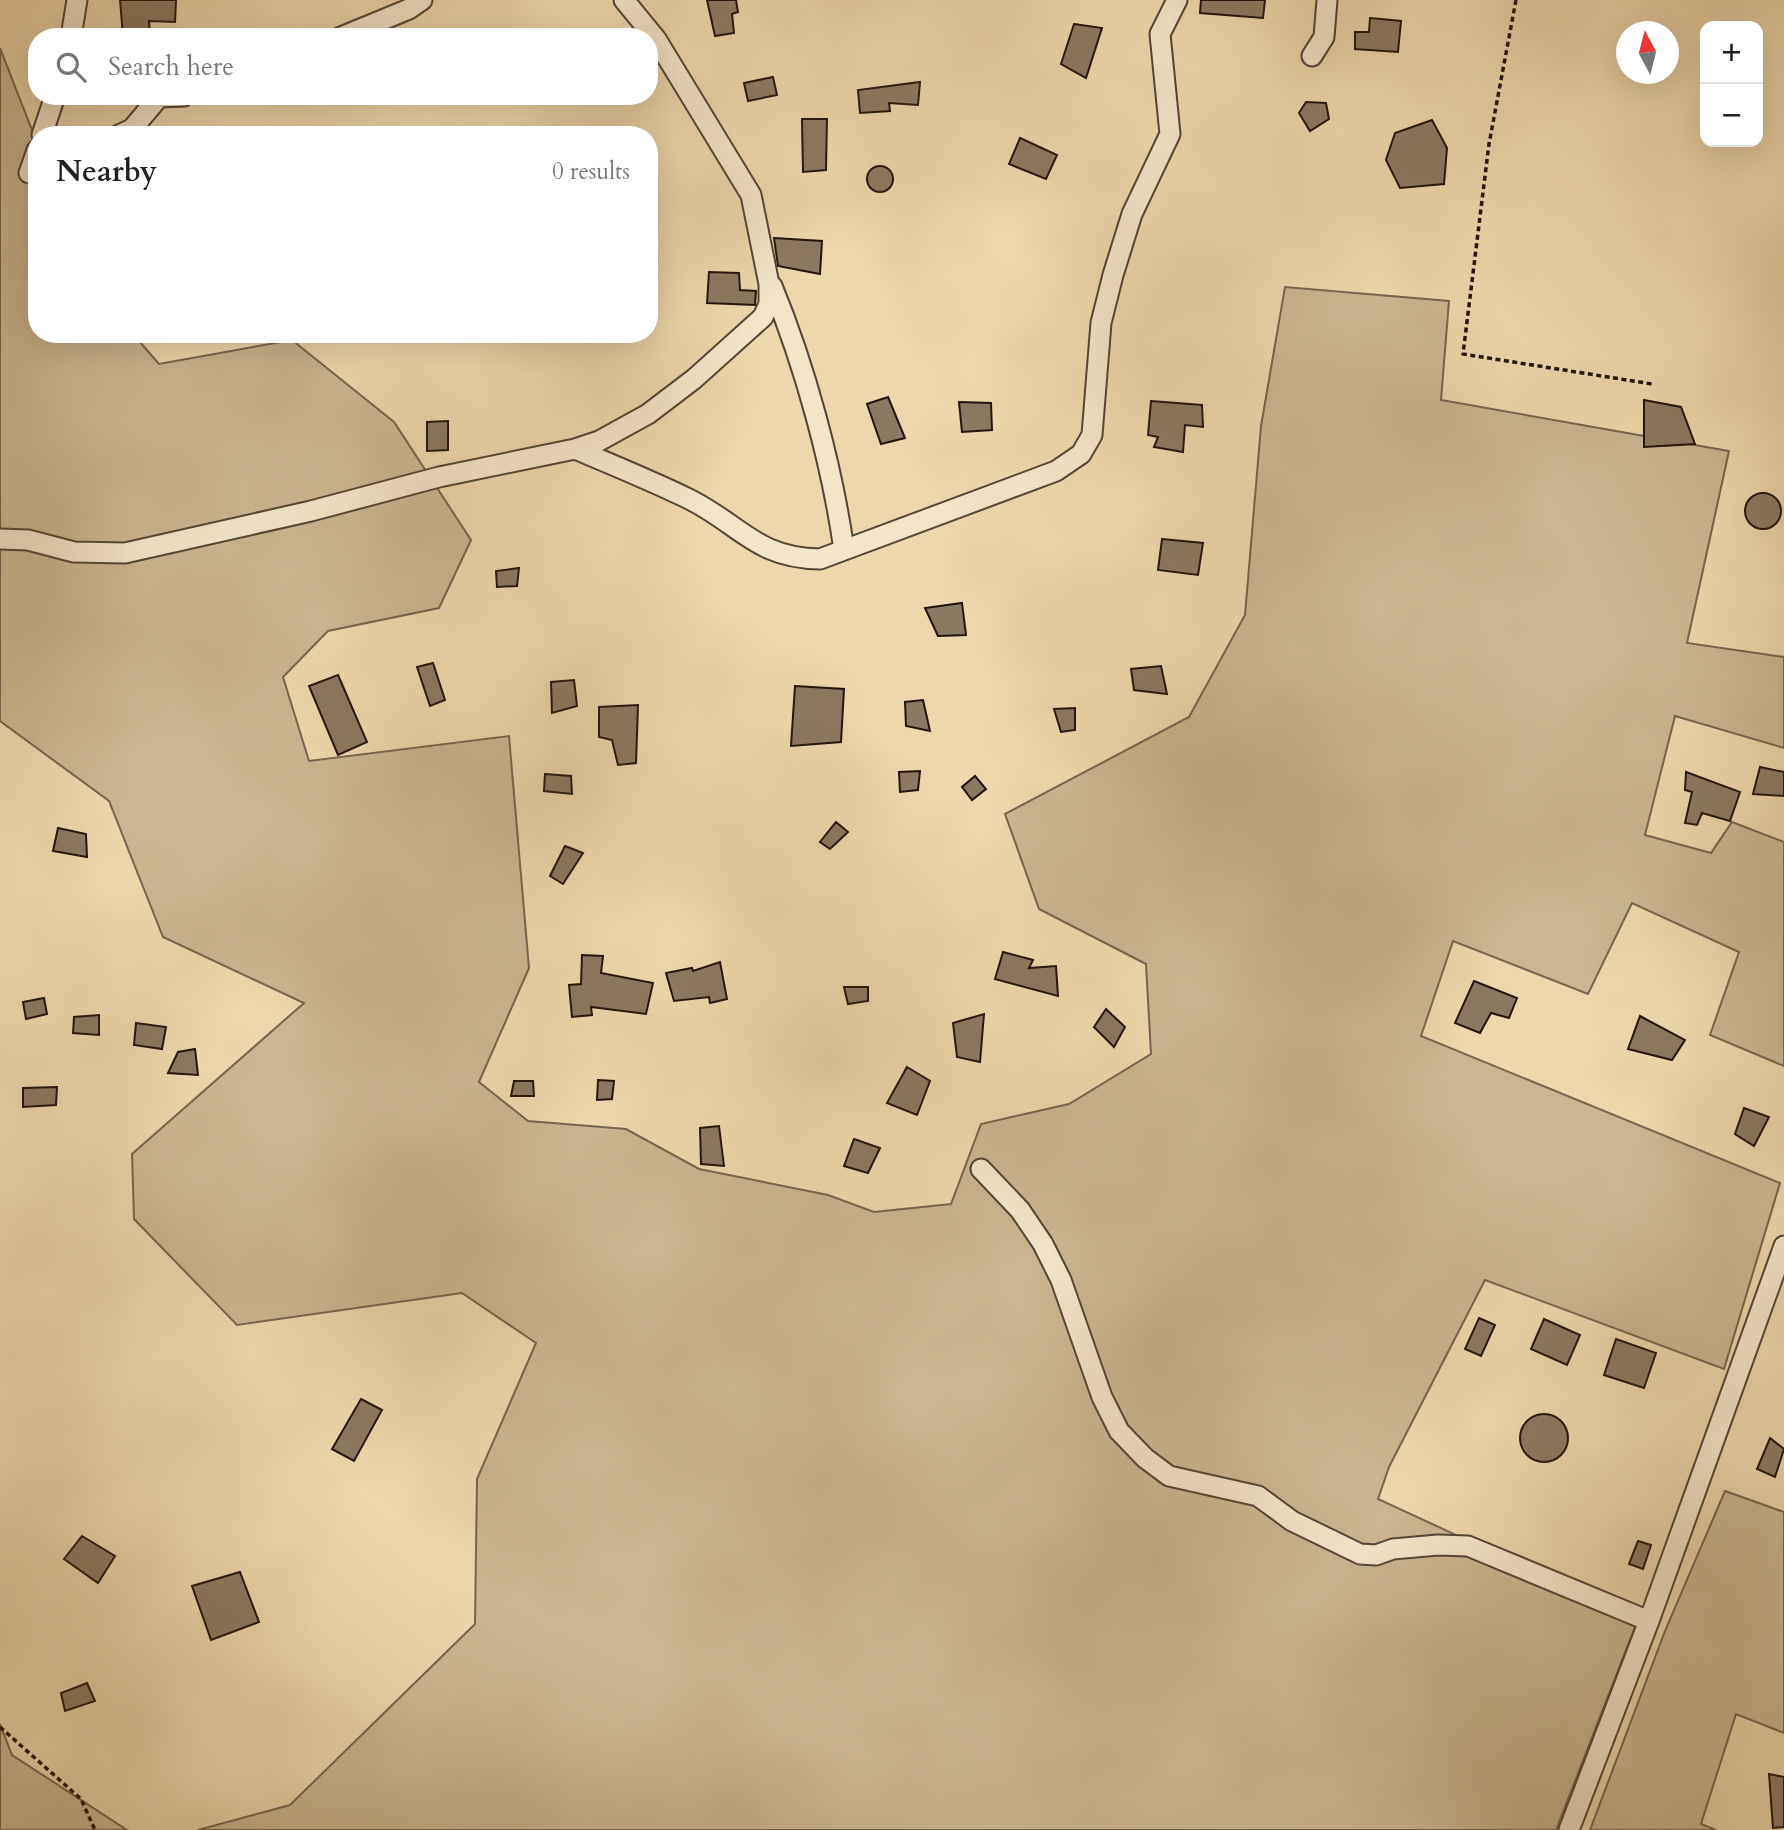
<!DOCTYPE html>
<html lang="en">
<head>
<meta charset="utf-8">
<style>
  :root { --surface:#fff; --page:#f6f6f6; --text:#202124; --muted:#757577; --line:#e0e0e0 }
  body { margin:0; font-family:Cardo,serif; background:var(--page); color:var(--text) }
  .controls { position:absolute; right:21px; top:21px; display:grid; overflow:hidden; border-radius:14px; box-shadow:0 7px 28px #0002 }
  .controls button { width:63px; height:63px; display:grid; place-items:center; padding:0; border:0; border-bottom:2px solid var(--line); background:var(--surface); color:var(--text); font:35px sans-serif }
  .compass { position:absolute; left:1616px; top:21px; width:63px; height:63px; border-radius:50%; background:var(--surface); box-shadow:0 7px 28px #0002; rotate:353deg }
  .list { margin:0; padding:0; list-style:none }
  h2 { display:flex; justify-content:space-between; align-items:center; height:91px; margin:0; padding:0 28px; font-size:30px }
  h2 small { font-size:23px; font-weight:400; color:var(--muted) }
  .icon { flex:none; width:38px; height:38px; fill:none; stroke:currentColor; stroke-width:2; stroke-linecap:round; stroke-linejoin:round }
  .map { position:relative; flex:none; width:1784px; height:1830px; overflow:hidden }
  .search { position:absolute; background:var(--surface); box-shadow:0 7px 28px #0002; left:28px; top:28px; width:630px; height:77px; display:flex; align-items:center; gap:18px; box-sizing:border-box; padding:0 24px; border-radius:28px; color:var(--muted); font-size:26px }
  .panel { position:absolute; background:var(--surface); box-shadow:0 7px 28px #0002; left:28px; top:126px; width:630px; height:217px; border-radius:28px }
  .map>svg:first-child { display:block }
</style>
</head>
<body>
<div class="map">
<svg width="1784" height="1830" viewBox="0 0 1784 1830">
  <rect width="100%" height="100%" fill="#eed7ac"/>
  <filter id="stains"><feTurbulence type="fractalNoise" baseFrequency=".00286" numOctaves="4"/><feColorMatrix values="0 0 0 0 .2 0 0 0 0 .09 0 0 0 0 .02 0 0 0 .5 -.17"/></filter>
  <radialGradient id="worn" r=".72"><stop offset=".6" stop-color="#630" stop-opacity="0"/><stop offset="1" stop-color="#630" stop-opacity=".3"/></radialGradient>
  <path fill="#cbb691" stroke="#766550" stroke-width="2" d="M0,48L37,143V334H133L159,364L292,340L394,422L471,540L439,608L328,631L283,677L309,761L509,736L529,968L479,1082L528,1121L626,1129L699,1169L828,1195L874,1212L951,1204L981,1124L1069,1104L1151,1054L1146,964L1039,909L1005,814L1189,717L1245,615L1261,426L1285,287L1449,301L1441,400L1729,451L1687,643L1784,657V748L1675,716L1645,835L1711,853L1732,822L1784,842V1066L1710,1035L1739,952L1632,903L1588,994L1453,941L1421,1036L1780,1183L1724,1369L1485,1280L1389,1467L1378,1499L1638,1619L1556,1830H198L290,1805L475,1624L477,1479L536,1343L462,1293L237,1325L134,1219L132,1154L304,1003L163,937L109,801L0,721Z
    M1725,1491L1784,1512V1733L1736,1714L1701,1824L1716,1830H1590L1665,1631Z
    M0,1724L12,1755L127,1830H0Z"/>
  <path fill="#8c7961" stroke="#21140f" stroke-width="2" d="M120,0H176L175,22L149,21L150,33L123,36Z
    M707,0H736L738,12L732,14L734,33L715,36Z
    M1201,0H1265L1263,18L1200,13Z
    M1370,18L1401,21L1398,52L1355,49V32H1369Z
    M1074,24L1102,28L1086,78L1061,64Z
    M773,77L777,95L748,101L744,83Z
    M920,82L918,105L889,103L890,111L860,113L858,90Z
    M1306,102L1326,103L1329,119L1310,131L1299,113Z
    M802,119H827L826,170L803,172Z
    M1432,120L1447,148L1444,184L1400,188L1386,160L1395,133Z
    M1020,138L1057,155L1046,179L1009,164Z
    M867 179a13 13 0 1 1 26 0a13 13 0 1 1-26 0Z
    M774,238L822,241L820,274L778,266Z
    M709,272L739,273L740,290L756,291L755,305L707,303Z
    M888,397L905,438L881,444L867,404Z
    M1644,400L1681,407L1695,444L1644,447Z
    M1151,401L1202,405L1203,427L1185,425L1183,452L1154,447L1158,437L1148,435Z
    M959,402L991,403L992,430L962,432Z
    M448,421V450L427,451V422Z
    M1745 511a18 18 0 1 1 36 0a18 18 0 1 1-36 0Z
    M1162,539L1203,543L1198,575L1158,570Z
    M519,568L517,586L497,587L496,571Z
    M962,603L966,635L938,636L925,608Z
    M433,663L445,700L430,706L417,667Z
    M1161,666L1167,694L1134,690L1131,669Z
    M338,675L367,742L338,755L309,686Z
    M574,680L577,706L552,713L551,682Z
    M795,686L844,689L841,742L791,746Z
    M923,700L930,731L906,726L905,702Z
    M638,705L636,763L618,765L612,740L599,737V707Z
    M1075,708V730L1061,732L1054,709Z
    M1760,767L1784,772V796L1753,794Z
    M920,771L918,790L900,792L899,772Z
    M1686,772L1740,792L1730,821L1702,813L1697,825L1685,823L1692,792L1685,790Z
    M545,774L571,776L572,794L544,791Z
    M975,776L986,789L972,800L962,787Z
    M836,822L848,832L830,849L820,842Z
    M58,828L86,834L87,857L53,851Z
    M565,846L583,853L563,884L550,876Z
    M1003,952L1033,960L1029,968L1056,966L1058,996L995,979Z
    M582,955L603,956L601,973L653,983L646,1014L591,1007L592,1015L572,1017L569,985L581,984Z
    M720,962L727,999L710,1003L709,997L674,1001L666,973L692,968L693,971Z
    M1474,981L1517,998L1509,1018L1491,1013L1480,1033L1455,1023Z
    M844,987H868V1001L848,1004Z
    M44,998L47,1014L26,1019L23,1002Z
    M1106,1009L1125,1027L1114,1047L1094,1027Z
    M984,1014L980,1062L957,1057L953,1023Z
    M99,1015V1035L73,1033L74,1017Z
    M1640,1016L1685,1040L1672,1060L1628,1049Z
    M136,1023L166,1027L162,1049L134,1045Z
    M195,1049L198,1075L168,1073L178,1052Z
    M907,1067L930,1081L917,1115L887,1103Z
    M598,1080L614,1081L612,1099L597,1100Z
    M514,1081H533L534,1096H511Z
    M57,1087L56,1105L23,1107V1088Z
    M1744,1108L1769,1117L1754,1146L1735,1134Z
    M719,1126L724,1166L701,1164L700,1128Z
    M854,1139L880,1148L868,1173L844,1166Z
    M1479,1318L1495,1325L1481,1356L1465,1349Z
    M1544,1319L1580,1335L1567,1365L1531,1349Z
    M1616,1339L1656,1353L1644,1388L1604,1375Z
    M361,1399L382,1410L354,1461L332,1449Z
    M1520 1438a24 24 0 1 1 48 0a24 24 0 1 1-48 0Z
    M1770,1438L1784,1449L1775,1477L1757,1469Z
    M82,1536L115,1556L98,1583L64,1559Z
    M1638,1541L1651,1545L1643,1569L1629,1564Z
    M240,1572L259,1622L211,1640L192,1586Z
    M87,1683L95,1701L65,1711L61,1693Z
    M1769,1774L1784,1777V1827L1773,1828Z"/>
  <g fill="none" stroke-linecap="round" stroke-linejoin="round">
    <g stroke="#544536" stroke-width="23">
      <path id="street" d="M71,37L77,0
        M341,37L409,9L422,0
        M1312,56L1324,37L1327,0
        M42,135L55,96
        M119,135L132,129L159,97L184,96
        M37,150L29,173L37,170
        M772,286C805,366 832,465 844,550
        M575,449C613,465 652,481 689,499C741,525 756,558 820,559L1056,471L1081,454L1092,435L1101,323L1113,275L1132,214L1170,134L1160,34L1177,0
        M0,539L28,540L74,552L125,553L311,511L439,477L575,449L599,441L648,414L694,379L763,317L769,304V284L751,195L656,39L624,0
        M981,1169L1020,1210L1043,1244L1061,1280L1102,1397L1119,1431L1145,1458L1169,1476L1258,1496L1292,1521L1360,1554L1376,1555L1393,1549L1438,1545L1468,1546L1649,1621
        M1569,1830L1649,1621L1784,1246"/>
    </g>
    <path stroke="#21140f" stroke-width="3.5" stroke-dasharray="5 3.5" stroke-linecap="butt" d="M1516,0L1489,144L1463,354L1652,384
      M0,1727L81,1799L95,1830"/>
    <use href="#street" stroke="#f4e5c9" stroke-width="19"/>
  </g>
  <rect width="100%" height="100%" filter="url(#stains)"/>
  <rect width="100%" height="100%" fill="url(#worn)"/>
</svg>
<div class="controls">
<button>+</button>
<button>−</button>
</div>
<svg class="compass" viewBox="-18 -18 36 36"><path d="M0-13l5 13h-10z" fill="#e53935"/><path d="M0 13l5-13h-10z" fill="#757577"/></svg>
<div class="search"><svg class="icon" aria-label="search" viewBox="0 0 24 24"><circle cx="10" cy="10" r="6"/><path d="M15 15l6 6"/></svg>Search here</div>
<section class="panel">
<h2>Nearby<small>0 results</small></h2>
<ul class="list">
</ul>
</section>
</div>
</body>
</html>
